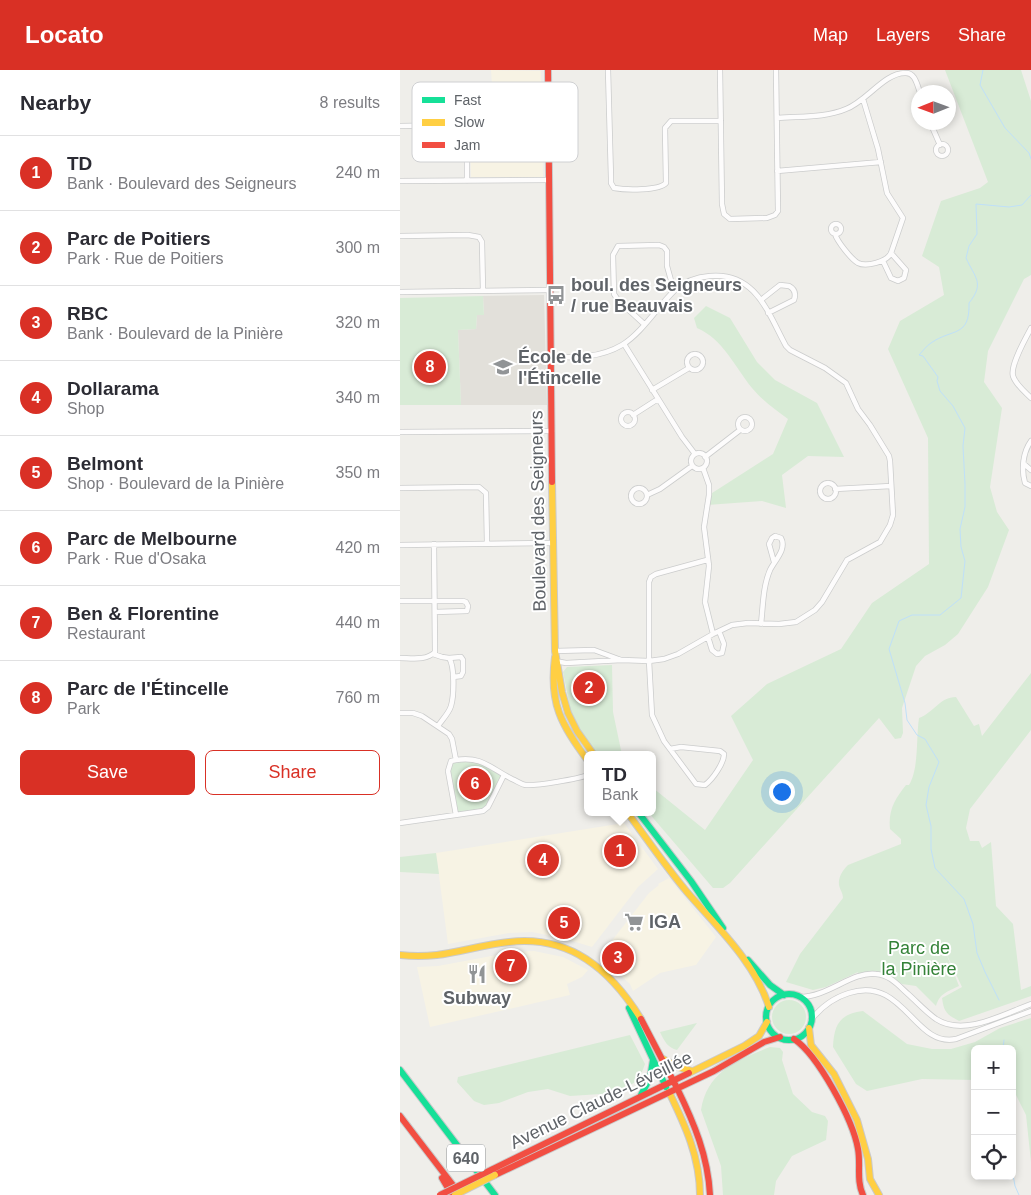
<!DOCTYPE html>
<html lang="en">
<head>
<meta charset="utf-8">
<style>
  :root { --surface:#fff; --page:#f7f7f7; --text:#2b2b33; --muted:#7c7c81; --line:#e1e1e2; --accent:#d93025 }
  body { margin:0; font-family:Arial,sans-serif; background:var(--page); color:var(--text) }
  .controls { position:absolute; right:15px; bottom:15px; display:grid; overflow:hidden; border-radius:8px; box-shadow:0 2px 8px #0003 }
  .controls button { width:45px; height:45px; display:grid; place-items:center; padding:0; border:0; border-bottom:1px solid var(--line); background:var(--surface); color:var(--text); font:25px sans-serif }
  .compass { position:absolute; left:511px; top:15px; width:45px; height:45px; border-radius:50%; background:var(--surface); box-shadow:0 2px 8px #0003; rotate:269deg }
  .you { position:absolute; left:381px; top:721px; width:18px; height:18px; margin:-12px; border:4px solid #fff; border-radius:50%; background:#1a73e8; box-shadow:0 0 0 8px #1a73e833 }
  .badge { display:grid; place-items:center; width:32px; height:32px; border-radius:50%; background:var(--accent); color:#fff; font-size:16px; font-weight:700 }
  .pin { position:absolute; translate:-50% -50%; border:2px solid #fff; box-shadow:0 1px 5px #0006 }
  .popup { position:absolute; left:184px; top:681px; width:72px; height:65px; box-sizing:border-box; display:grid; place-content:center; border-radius:8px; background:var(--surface); filter:drop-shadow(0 1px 4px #0005); font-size:16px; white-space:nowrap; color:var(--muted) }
  .popup b { font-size:19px; color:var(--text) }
  .popup::after { content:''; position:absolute; left:50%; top:100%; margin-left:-10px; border:10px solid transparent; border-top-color:var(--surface) }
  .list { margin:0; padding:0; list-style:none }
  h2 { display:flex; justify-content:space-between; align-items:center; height:65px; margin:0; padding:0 20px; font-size:21px }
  h2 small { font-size:16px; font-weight:400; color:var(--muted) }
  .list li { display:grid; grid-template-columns:32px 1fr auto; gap:15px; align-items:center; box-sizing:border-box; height:75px; padding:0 20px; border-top:1px solid var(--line) }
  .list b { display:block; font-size:19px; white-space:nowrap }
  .list p { margin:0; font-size:16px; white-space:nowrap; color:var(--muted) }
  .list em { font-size:16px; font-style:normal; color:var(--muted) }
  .actions { display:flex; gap:10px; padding:15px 20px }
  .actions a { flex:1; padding:11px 0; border:1px solid var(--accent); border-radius:8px; text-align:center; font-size:18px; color:var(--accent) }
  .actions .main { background:var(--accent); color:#fff }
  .icon { flex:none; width:28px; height:28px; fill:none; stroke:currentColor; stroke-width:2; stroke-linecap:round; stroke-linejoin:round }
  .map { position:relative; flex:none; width:631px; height:1125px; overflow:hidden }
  header { display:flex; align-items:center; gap:30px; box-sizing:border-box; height:70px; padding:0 25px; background:var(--accent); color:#fff }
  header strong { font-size:24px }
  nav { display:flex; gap:28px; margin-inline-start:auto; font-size:18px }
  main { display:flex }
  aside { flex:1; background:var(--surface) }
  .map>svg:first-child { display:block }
</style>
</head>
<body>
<header>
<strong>Locato</strong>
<nav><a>Map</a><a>Layers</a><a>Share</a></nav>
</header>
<main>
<aside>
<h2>Nearby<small>8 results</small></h2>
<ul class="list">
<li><span class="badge">1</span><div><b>TD</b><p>Bank · Boulevard des Seigneurs</p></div><em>240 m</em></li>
<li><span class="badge">2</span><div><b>Parc de Poitiers</b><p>Park · Rue de Poitiers</p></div><em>300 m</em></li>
<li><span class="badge">3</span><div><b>RBC</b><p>Bank · Boulevard de la Pinière</p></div><em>320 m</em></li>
<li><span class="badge">4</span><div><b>Dollarama</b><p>Shop</p></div><em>340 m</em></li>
<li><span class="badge">5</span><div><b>Belmont</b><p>Shop · Boulevard de la Pinière</p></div><em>350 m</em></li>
<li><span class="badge">6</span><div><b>Parc de Melbourne</b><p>Park · Rue d'Osaka</p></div><em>420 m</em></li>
<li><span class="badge">7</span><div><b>Ben &amp; Florentine</b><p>Restaurant</p></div><em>440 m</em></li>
<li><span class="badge">8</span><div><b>Parc de l'Étincelle</b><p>Park</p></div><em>760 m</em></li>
</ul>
<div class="actions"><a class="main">Save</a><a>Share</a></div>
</aside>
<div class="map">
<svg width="631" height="1125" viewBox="0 0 631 1125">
  <rect width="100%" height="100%" fill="#efeeea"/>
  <path fill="#f7f3e4" d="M91,0L141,1L143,107H71L70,61L64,53L75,31L93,30Z
    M224,753L258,799L238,817L192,877L166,869L132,862L109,863L48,874L36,783Z
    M269,808L316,867L296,895L260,903L233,921L230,914L200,886L249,823L259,815L258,814Z
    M134,881L163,887L188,900L182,907L167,914L170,925L30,957L17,897L38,896L113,882Z"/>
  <path fill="#e2e0da" d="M144,225L147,335H61L58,260L76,259L77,245L84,244L83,226Z"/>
  <path fill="#d8ebd6" d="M545,0H621L631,31V205L624,209L588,281L584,312L602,338L590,417L597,442L609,460L588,517L558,564L545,575L525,586L516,596L502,638L503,663L501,668L495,669L479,648L330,813L323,818H313L248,742H252L253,718L305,760L353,690L331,646L367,614L441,579L472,533L529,494L528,368L488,279L500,251L544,225L539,197L522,186L541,131L580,118L588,112Z
    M83,226L84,245H77L76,259L58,260L61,335H0V228Z
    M306,236L330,248L357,292L375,310L417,333L444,387L408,386L382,405L386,438L362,431L307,435L309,425L373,384L388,349C375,339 363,331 352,318C335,297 323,269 297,258L294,248Z
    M212,595L213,642L222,685H199L181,664L171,643L163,602L167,597Z
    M631,603V660L570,739L566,758L570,771H579L582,778L591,772L596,836L613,854L621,920L631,916V926L559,951C546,944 544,942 542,928L562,917L546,883L559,916C547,922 540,923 536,936L516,916L502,914L489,905L475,901L457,905L458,902L426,917L413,920L386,912L400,884L443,828C443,823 440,820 439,815C438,807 443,800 448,795L501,774V769L490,759C488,740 495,729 506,715H509C519,699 516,668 519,648C533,643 540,627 556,627L574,656L579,654L582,666Z
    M72,688L104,705L88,737L83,741L56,745L48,701L51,691Z
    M36,783L39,804L0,802V787Z
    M372 947a17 17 0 1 1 34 0a17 17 0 1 1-34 0Z
    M463,941L507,974L532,979H551L575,972L600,958L631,948V1092L626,1045L615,1023L612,1021V979H575V1010L522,1009L467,1021L456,1014L433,977C434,954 440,944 463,941Z
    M297,953L277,980C268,978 264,971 260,962Z
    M230,965L245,994L239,1010L216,1023L170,1026L148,1019L128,1022L99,1033L84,1035L74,1031L57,1012L58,1007Z
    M370,977L380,978L383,982L382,990L393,1024L412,1042L425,1046L428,1051L426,1070L392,1086L376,1111L374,1125H323L321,1096L301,1040C307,1001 338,990 370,977Z"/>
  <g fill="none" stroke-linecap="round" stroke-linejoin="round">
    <path stroke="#bfe0f9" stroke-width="1" d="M583,0L580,15L605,58L629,83L631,89
      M599,930L585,902L577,883L573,854L564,829L535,798L531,779V756L526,735L529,717L539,692L525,669L517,665L507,650L505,633L489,579L499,551L512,545H540L561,528L565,491L561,477L560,459L565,437V414L563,376L565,358L553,336L540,321L537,311L538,307L523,286L519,285C523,281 526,276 531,273C552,258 570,268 569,233C585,213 575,208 566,188L569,176L577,164L576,134L609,137L622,135L631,125
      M603,979L604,970
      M612,1099L615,1116L619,1125"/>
    <g stroke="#cbcccc" stroke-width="6">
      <path id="street" d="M208,0L211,108V113L214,118C225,120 259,121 266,113L265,58L271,51H321
        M320,0L322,134L324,144L330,149L367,148L375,145L378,141L376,0
        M377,48C399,46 425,48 446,39C466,32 484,3 505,3C515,2 517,15 520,22
        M530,52L540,75
        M0,56L62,55L65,57L67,64V111
        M536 80a6 6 0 1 1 12 0a6 6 0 1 1-12 0Z
        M377,101L481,92
        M0,111L149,110
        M431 159a5 5 0 1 1 10 0a5 5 0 1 1-10 0Z
        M435,164C437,171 451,189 458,193C466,197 487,192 491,183L503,148L487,123L478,79L463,29
        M0,166L68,165L79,167L82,172L83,221
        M483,191L491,208L498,211L504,208L506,200L491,183
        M0,222L150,220
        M361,230L380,215L389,216C395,219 396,224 394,230L368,243
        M244,254L218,230L214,224L213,185L218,176L259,175L264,177L267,181V196L274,221
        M631,258C626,268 610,295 613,306C616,315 625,322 631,328
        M224,274L282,367L295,384
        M287 292a8 8 0 1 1 16 0a8 8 0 1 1-16 0Z
        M151,287C175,288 200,288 222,275C242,263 258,236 275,220C285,211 297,207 310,206C356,202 368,243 386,276L390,280L425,298L446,313L458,339L470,355L489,386L490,391L493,445L490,455L480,472L447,490L422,532L415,540L396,552L379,554L348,553L332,555L313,564L278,584L264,589L249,591L222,590L166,593L155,591
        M252,320L289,298
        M221 349a7 7 0 1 1 14 0a7 7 0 1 1-14 0Z
        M233,345L258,329
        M338 354a7 7 0 1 1 14 0a7 7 0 1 1-14 0Z
        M0,362L152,361
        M631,371C623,382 621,399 625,413L631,416
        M291 391a8 8 0 1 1 16 0a8 8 0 1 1-16 0Z
        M305,387L340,360
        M624,394L631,400
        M303,398L309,415V425L304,457L309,496L305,532L313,564
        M420 421a8 8 0 1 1 16 0a8 8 0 1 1-16 0Z
        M0,418L79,417L86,423L87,473
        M231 426a8 8 0 1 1 16 0a8 8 0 1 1-16 0Z
        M435,419L491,416
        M247,425L260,419L292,396
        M0,475L153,473
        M0,531H63L66,532L68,536L67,541L35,542
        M361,554C363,536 363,516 370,500C375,490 387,479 381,468L375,466L372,468L369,474L374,492
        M308,567L312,580L317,584L322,583L324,574L319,561
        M155,581L194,580L221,590
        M33,584L42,587L49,588C55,596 54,626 51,636C49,643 42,650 38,656
        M0,588C11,588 26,591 35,582L34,474
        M49,588L61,587L63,590V602L61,606L53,607
        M0,643H13L22,646L49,664L52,669L56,690C82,686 90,698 112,709C117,711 122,715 126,715C136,716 178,709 188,705
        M270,679L281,677L320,681L324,684C324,693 313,709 305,715L296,714L264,671L252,645L249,591V512L251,507L256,504L307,490
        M56,690L51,691L48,701L56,745
        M0,753L83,741L88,737L104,705
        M400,927C428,927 452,901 476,904C490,905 498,915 508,924C517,932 526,942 536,949C564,967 604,944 631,934
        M411,950C421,937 433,928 449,923C504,905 514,978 556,969L631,941"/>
    </g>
    <g stroke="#cacacb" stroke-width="8">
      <path id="fast" d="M238,742L291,811L323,858
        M348,890L370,915L384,925
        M366 947a23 23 0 1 1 46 0a23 23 0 1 1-46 0Z
        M229,938L266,1017
        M0,1000L95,1125
        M241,1025L250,1008L253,990"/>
    </g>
    <g stroke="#cacacb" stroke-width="8">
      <path id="slow" d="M152,412L155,581L162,622L168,643L177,661L194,685
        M155,587C149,634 161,654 188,691
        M227,742C247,769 266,797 287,822C317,857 355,892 369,937
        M0,885C43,890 69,876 109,872C170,865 210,899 241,949
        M409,958L411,975L434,1004L457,1050L468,1089L470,1109L479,1125
        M263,989L278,997L292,1001
        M289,1003L344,976L359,966L367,952
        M269,1022C285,1055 300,1087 300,1125"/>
    </g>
    <g stroke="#cacacb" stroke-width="8">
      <path id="jam" d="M148,0L152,412
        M241,949L277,1018
        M394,969C418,985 453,1050 458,1079C461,1095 456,1110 463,1125
        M277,1018C294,1053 308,1086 310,1125
        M0,1046L59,1123
        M91,1100L289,1003
        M95,1105L314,1001L364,972L380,967
        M42,1108L52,1125"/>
    </g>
    <use href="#street" stroke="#fdfcfc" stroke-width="4.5"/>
    <use href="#fast" stroke="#16e098" stroke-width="6"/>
    <use href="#slow" stroke="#ffcf43" stroke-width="6"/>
    <use href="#jam" stroke="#f24e42" stroke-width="6"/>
    <g stroke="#cacacb" stroke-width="8" stroke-linecap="butt">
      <path id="slow-bridge" d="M55,1125L95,1105"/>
    </g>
    <g stroke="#cacacb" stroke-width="8" stroke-linecap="butt">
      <path id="jam-bridge" d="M40,1125L91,1100"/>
    </g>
    <use href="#slow-bridge" stroke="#ffcf43" stroke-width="6"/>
    <use href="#jam-bridge" stroke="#f24e42" stroke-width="6"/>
  </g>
  <defs>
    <g id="bus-bare" transform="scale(1.5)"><path d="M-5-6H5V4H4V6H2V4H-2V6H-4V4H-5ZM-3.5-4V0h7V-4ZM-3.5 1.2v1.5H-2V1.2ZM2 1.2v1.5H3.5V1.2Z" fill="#919496" stroke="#fff" stroke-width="2.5" paint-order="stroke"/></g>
    <g id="school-bare" transform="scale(1.5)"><path d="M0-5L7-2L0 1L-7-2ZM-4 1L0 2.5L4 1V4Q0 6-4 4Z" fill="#919496" stroke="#fff" stroke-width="2.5" paint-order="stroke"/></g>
    <g id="supermarket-bare" transform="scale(1.5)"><path d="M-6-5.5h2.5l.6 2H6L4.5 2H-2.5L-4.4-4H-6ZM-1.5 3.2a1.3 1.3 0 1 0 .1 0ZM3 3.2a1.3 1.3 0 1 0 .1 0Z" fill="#919496" stroke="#fff" stroke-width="2.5" paint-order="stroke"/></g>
    <g id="restaurant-bare" transform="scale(1.5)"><path d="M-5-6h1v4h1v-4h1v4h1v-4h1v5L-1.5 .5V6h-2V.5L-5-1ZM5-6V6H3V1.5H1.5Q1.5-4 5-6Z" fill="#919496" stroke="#fff" stroke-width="2.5" paint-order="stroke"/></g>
  </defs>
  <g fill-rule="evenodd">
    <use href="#bus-bare" x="156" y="225"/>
    <use href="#school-bare" x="103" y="297"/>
    <use href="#supermarket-bare" x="234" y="852"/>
    <use href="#restaurant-bare" x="77" y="904"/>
  </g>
  <g text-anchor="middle" stroke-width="4" stroke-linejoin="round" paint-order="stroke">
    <rect fill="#fff" stroke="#8f9295" stroke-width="1" x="47" y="1074.5" width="38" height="27" rx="4"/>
    <g font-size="16" font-weight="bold" fill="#5f6368">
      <text x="66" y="1094">640</text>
    </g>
    <g font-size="18" font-weight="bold" fill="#5f6368" stroke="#fff" text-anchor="start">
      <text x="171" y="221">boul. des Seigneurs<tspan x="171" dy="21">/ rue Beauvais</tspan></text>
      <text x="118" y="293">École de<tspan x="118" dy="21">l'Étincelle</tspan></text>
      <text x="249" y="858">IGA</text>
      <text x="77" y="934" text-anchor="middle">Subway</text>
    </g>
    <g font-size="18" fill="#5f6368" stroke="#fff">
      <text transform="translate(138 441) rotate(-91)" y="6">Boulevard des Seigneurs</text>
      <text transform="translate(201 1030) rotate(-26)" y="6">Avenue Claude-Léveillée</text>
    </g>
    <g font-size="18" fill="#348238" stroke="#fff">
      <text x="519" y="884">Parc de<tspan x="519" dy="21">la Pinière</tspan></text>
    </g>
  </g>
  <rect x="12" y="12" width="166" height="80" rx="8" fill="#fff" stroke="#cfd0d2" stroke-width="1"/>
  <rect x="22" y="27" width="23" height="6" fill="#16e098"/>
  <rect x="22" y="49" width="23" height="7" fill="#ffcf43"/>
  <rect x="22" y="72" width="23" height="6" fill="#f24e42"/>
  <g font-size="14" fill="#5f6368">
    <text x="54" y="35">Fast</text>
    <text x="54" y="57">Slow</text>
    <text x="54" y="80">Jam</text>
  </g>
</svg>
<div class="controls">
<button>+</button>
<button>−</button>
<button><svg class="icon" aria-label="locate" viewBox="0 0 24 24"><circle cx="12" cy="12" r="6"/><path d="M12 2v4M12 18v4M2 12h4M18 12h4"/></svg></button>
</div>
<svg class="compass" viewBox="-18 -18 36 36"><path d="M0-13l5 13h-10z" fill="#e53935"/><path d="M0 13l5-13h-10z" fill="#7c7c81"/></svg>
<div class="you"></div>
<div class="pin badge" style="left:220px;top:781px">1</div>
<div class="popup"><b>TD</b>Bank</div>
<div class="pin badge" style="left:189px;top:618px">2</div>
<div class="pin badge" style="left:218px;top:888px">3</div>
<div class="pin badge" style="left:143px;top:790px">4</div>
<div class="pin badge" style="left:164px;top:853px">5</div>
<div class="pin badge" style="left:75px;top:714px">6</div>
<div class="pin badge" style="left:111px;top:896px">7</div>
<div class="pin badge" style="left:30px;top:297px">8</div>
</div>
</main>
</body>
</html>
